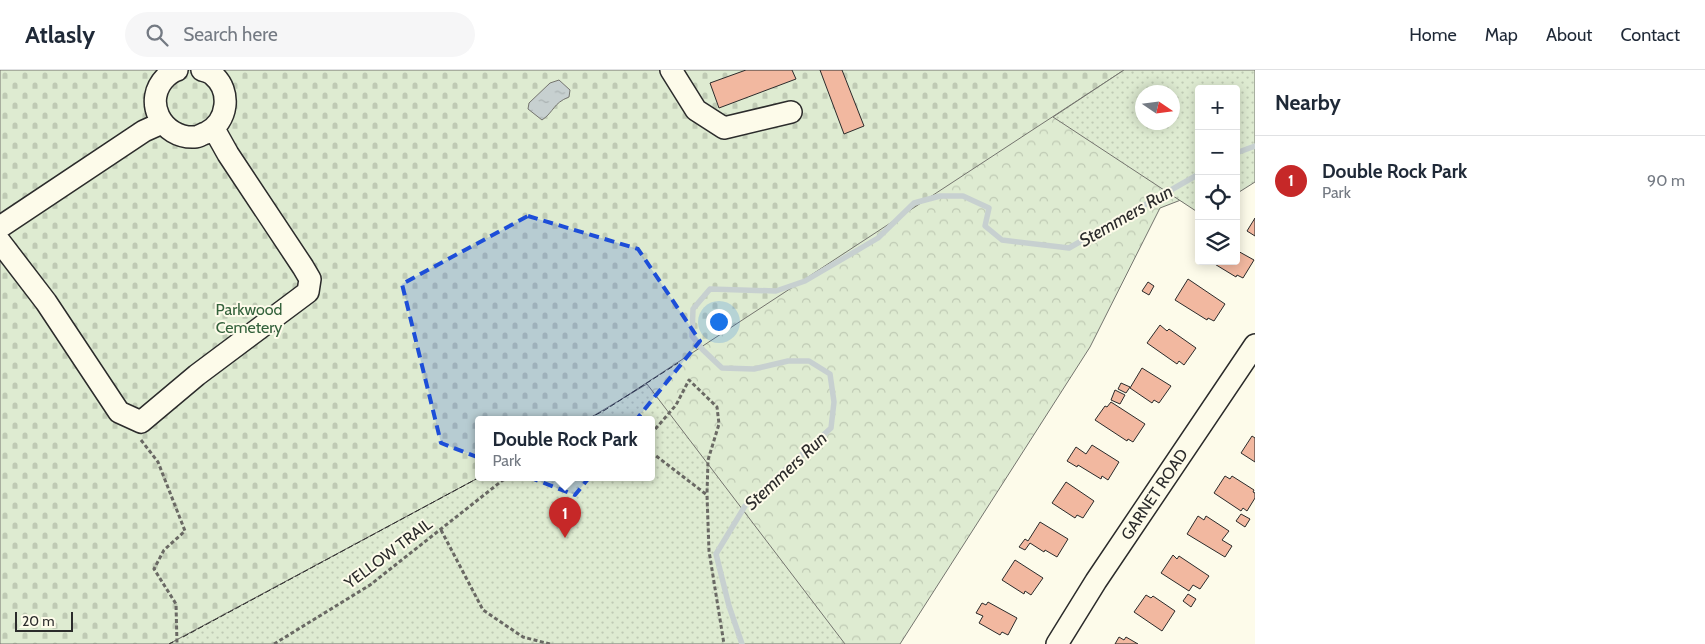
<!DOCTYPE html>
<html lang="en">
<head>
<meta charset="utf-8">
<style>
  :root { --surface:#fff; --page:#f6f6f7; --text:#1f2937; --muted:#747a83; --line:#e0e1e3; --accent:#c62828 }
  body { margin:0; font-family:Cabin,sans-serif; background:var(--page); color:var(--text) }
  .controls { position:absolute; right:15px; top:15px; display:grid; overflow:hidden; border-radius:5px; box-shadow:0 2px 12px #0003 }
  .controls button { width:45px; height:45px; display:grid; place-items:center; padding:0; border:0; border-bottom:1px solid var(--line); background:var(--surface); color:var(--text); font:25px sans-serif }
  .compass { position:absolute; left:1135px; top:15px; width:45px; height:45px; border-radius:50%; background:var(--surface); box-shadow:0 2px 12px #0003; rotate:103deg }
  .scale { position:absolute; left:15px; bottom:12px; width:58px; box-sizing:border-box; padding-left:5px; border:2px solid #2b2b2b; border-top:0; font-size:14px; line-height:18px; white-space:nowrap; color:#2b2b2b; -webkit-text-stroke:4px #fdfbea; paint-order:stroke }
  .you { position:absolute; left:718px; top:251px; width:18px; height:18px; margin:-12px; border:4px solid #fff; border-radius:50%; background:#1a73e8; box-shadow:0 0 0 8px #1a73e833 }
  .badge { display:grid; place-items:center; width:32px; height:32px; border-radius:50%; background:var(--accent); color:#fff; font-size:16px; font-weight:700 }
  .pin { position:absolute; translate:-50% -41px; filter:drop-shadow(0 1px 2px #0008) }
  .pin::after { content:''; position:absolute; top:26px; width:18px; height:15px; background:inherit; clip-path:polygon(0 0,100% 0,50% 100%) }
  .popup { position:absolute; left:475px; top:346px; width:180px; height:65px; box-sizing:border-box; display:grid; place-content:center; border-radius:5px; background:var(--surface); filter:drop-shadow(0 1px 4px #0005); font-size:16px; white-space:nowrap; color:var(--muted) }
  .popup b { font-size:19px; color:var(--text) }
  .popup::after { content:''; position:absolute; left:50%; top:100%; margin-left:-10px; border:10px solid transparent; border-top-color:var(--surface) }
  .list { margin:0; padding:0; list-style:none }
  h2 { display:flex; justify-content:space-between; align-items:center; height:65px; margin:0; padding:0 20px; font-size:21px }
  h2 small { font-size:16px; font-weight:400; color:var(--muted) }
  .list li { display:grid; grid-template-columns:32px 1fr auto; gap:15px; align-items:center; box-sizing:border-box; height:90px; padding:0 20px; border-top:1px solid var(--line) }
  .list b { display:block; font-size:19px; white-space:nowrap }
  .list p { margin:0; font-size:16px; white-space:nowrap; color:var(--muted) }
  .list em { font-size:16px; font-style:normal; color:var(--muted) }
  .icon { flex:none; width:28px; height:28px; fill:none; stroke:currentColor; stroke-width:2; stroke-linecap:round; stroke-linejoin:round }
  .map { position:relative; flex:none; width:1255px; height:574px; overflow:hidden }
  header { display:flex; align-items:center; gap:30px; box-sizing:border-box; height:70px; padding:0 25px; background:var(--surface); border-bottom:1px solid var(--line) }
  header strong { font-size:24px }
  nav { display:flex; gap:28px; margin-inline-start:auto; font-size:18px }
  .search { width:350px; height:45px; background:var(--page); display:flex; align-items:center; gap:12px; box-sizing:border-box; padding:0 18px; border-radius:28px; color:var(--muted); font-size:19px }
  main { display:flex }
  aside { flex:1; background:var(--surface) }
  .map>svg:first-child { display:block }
</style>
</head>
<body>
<header>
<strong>Atlasly</strong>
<div class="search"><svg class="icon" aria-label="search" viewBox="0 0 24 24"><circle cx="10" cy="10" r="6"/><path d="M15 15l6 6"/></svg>Search here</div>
<nav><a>Home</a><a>Map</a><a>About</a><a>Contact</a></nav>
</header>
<main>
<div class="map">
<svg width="1255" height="574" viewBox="0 0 1255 574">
  <defs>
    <pattern id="forest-crowns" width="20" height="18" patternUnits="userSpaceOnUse" patternTransform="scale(1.25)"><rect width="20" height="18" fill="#deebd1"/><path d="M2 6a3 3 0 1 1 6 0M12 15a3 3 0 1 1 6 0" fill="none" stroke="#bfcab4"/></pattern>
    <pattern id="cemetery-stones" width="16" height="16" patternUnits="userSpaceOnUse" patternTransform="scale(1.25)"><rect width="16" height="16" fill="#deebd1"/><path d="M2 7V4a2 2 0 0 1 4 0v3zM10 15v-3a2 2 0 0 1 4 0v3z" fill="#bfcab4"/></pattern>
    <pattern id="park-dots" width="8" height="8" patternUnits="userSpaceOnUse" patternTransform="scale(1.25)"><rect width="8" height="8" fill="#deebd1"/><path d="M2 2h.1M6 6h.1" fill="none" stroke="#bfcab4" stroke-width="1.8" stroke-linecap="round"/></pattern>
    <pattern id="water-ripples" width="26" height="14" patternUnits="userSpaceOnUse" patternTransform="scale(1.25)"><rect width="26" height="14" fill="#c7d0d0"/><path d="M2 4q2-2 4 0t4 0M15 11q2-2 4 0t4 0" fill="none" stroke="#abb3b3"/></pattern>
  </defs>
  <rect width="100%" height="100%" fill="#fdfbea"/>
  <path fill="url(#forest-crowns)" stroke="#74746e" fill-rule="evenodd" d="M678,0H1255L1236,19H1199V123L1160,138L1090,277L900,574H0ZM1142,22H1172V52H1142ZM479,349H651V407H479Z"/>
  <path fill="url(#cemetery-stones)" stroke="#74746e" d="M0,0H1124L605,340L588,349H479V407H480L169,574H0Z"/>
  <path fill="url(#park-dots)" stroke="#74746e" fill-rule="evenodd" d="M1124,0H1255V112L1236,124V19H1199V143L1053,47ZM1142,22H1172V52H1142Z
    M647,314L845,574H169L480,407H651V349H588Z"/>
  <path fill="url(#water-ripples)" stroke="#74746e" d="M559,10L570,20L569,27C553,33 554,42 542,50L528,39L529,33L550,13Z"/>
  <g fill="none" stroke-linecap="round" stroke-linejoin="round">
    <path stroke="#c7d0d0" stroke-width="5.5" d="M1236,83L1255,76
      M742,574L729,536L716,484L745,436L831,358L834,332L830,304L809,291H788L754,299L722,298L703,280L692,266L693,239L710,219L776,221L805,211L878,168L914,133L940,126H963L989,138L985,156L1002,170L1069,178L1199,104"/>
  </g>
  <path fill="#f2b8a0" stroke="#2b2b2b" d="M746,0H792L796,9L719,38L710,13Z
    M820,0H842L864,56L844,64Z
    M1255,148V166L1247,161Z
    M1236,180L1254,190L1243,208L1237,205L1236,207L1213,193L1214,191H1236Z
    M1188,209L1225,234L1214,251L1208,248L1207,250L1175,230Z
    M1148,212L1154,216L1149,225L1142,221Z
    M1160,255L1167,261L1169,259L1196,278L1184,295L1179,291L1177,294L1147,273Z
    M1142,298L1171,316L1159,333L1154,330L1152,333L1130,318Z
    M1121,313L1130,317L1126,323L1118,319Z
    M1115,320L1125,325L1120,334L1111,330Z
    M1111,332L1145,354L1133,372L1128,369L1127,371L1095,350L1105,336L1107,337Z
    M1252,366L1255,368V392L1241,383Z
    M1092,375L1119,392L1108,410L1102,406L1101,409L1078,395L1077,397L1067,391L1076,377L1086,384Z
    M1225,406L1230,409L1232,406L1254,420L1253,422L1255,423V428L1247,441L1243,438L1241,441L1214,423Z
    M1066,412L1094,431L1083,448L1077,445L1075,448L1052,433Z
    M1241,444L1250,449L1245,457L1236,451Z
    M1198,446L1204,450L1206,446L1229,461L1222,470L1232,476L1225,487L1187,464Z
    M1040,452L1068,469L1057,487L1045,480L1044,482L1030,473L1025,480L1019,477L1025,469L1028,471Z
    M1173,485L1177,489L1179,486L1209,506L1200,519L1193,515L1189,521L1161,503Z
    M1015,490L1043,508L1031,525L1025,521L1024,524L1002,510Z
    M1188,524L1196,529L1191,537L1183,531Z
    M1146,525L1151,528L1153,526L1175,541L1162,561L1134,542Z
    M988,532L1017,548L1008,565L1002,562L1000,565L979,553L983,546L976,543L982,533L986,535Z
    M1119,567L1124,570L1126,567L1138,574H1115Z"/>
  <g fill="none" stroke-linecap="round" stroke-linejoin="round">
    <g stroke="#2b2b2b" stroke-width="24">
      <path id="minor" d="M177,0C173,1 171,3 167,6C141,30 162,69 195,67C199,67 202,64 206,63C228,52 232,21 213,5C210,2 205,1 202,0
        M671,0L696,40L724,58L791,42
        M0,157L144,61L162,53
        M0,172L46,232L119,342L141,352L197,305L308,222L310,209L303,197L228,84L214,59
        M1057,574L1096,511L1255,275"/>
    </g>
    <path stroke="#6a6964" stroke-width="3" stroke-dasharray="4 2.5" stroke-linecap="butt" d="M651,364L676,335L689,310L717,337L719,354L708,390L707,424
      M141,370L158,392L185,461L164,480L154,499L176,534L177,574
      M651,382L707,425L709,481L724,574
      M441,460L483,540L523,567L550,574
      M274,574L370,515L503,410L512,407"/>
    <use href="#minor" stroke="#fdfbea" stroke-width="21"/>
    <path stroke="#2b2b2b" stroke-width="1" stroke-dasharray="6 2.5" stroke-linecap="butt" d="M588,349L605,340L678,293
      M183,567L480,407
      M169,574L173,572"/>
  </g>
  <path fill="#1d4ed8" fill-opacity="0.2" stroke="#1d4ed8" stroke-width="4" stroke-dasharray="10 6" stroke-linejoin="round" d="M528,146L638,179L700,271L575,425L441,373L402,214Z"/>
  <g text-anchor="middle" stroke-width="4" stroke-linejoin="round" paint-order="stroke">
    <g font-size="16" fill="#34623c" stroke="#fdfbea">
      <text x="249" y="245">Parkwood<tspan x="249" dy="18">Cemetery</tspan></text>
    </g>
    <g font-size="16" fill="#2b2b2b" stroke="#fdfbea">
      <text transform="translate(1154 424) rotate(-56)" y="6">GARNET ROAD</text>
      <text transform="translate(388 483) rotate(-37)" y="6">YELLOW TRAIL</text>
    </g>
    <g font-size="18" font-style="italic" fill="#2b2b2b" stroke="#fdfbea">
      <text transform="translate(1126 146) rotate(-30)" y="6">Stemmers Run</text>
      <text transform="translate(786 401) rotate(-43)" y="6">Stemmers Run</text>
    </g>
  </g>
</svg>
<div class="controls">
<button>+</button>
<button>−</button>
<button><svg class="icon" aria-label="locate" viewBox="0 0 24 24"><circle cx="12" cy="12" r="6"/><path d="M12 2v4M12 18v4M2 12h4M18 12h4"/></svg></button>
<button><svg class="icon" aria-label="layers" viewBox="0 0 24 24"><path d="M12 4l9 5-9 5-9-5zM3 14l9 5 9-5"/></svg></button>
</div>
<svg class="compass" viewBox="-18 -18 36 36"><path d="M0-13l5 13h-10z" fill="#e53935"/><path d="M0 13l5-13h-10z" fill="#747a83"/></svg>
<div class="scale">20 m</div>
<div class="you"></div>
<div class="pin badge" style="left:565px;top:468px">1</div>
<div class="popup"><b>Double Rock Park</b>Park</div>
</div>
<aside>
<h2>Nearby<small></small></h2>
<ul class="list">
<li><span class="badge">1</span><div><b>Double Rock Park</b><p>Park</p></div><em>90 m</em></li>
</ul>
</aside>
</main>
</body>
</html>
